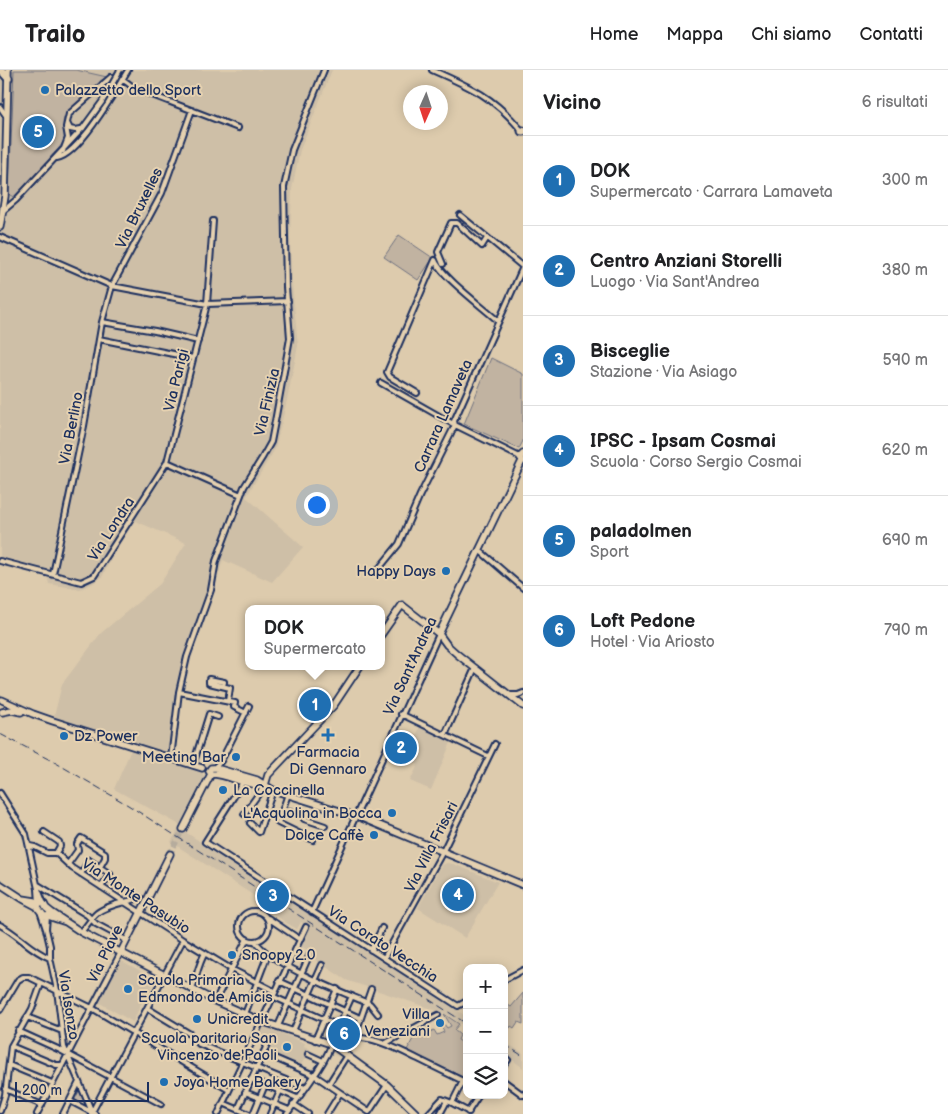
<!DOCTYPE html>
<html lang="it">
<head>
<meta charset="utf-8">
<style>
  :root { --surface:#fff; --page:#f2f2f2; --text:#202124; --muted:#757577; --line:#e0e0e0; --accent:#1f6fb2 }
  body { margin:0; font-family:"Balsamiq Sans",sans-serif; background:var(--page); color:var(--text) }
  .controls { position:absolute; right:15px; bottom:15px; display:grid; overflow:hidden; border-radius:10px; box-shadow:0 2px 12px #0003 }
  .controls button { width:45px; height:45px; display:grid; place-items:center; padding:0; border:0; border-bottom:1px solid var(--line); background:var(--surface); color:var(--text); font:25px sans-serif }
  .compass { position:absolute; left:403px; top:15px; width:45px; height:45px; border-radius:50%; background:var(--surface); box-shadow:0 2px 12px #0003; rotate:183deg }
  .scale { position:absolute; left:15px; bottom:12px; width:134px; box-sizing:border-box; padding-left:5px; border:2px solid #1b2f5e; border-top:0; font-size:14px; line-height:18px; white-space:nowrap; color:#1b2f5e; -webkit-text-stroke:4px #e5d1b0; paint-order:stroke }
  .you { position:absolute; left:316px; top:434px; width:18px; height:18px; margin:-12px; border:4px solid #fff; border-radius:50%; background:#1a73e8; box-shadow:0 0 0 8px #1a73e833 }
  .badge { display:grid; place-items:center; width:32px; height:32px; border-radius:50%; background:var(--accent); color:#fff; font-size:16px; font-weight:700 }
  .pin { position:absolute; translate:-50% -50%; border:2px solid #fff; box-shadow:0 1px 5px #0006 }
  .popup { position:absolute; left:245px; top:535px; width:140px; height:65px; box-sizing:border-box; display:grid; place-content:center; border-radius:10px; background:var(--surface); filter:drop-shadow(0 1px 4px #0005); font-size:16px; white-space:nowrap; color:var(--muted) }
  .popup b { font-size:19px; color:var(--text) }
  .popup::after { content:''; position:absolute; left:50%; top:100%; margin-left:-10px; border:10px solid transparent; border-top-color:var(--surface) }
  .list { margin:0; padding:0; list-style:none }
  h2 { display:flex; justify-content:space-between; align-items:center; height:65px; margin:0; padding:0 20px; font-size:21px }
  h2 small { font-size:16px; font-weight:400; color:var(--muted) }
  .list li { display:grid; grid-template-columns:32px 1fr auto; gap:15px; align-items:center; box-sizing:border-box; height:90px; padding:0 20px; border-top:1px solid var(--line) }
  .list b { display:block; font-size:19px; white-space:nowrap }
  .list p { margin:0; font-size:16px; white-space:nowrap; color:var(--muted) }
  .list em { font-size:16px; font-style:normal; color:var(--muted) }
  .icon { flex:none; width:28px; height:28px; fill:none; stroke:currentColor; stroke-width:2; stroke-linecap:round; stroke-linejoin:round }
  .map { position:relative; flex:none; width:523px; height:1044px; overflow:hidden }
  header { display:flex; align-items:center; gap:30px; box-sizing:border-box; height:70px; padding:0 25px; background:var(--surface); border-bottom:1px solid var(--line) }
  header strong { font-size:24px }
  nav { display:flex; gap:28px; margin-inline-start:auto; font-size:18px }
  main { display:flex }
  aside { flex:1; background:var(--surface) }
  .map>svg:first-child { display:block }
</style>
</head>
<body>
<header>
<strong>Trailo</strong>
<nav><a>Home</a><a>Mappa</a><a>Chi siamo</a><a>Contatti</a></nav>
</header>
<main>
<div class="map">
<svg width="523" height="1044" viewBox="0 0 523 1044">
  <rect width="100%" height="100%" fill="#ddcbad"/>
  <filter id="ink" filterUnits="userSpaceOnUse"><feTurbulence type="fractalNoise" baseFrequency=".02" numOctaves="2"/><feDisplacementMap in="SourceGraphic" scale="10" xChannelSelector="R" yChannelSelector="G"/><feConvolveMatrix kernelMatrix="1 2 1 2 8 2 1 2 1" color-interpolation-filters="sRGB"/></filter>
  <g filter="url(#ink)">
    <path fill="#cebfa7" d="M0,0H332L300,80L292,119L290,167L292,214L298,276L287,330L275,379L246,427L303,477L272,512L223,490L205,549L189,585L184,605L173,692L202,703L204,706L202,714L180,755L114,719L134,673L54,647L62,614L101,563L160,514L186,473L131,449L102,507L92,514L80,519L49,514L47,506L0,496Z
      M420,656L452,670L431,720L410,711L418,695L407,689Z
      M179,758L360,874L467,947V958L444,943L346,910L311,887L313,883L299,875L308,856L301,852L297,859L285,852L254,831L256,827L171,772Z
      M447,793L453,794L498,812L465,868L418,838L442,795Z
      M120,890L156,909L140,936L133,952L98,932Z
      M263,956L305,973L304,976L310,979L300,997L265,983L269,974L257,969Z
      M504,972L523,983V998L504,983Z"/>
    <path fill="#c1b3a1" stroke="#6e7180" d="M14,0H76L107,7L100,11L99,14C90,22 68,38 64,48C61,56 67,64 63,72C60,79 51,84 49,90L16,126L13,127L9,124Z
      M399,165L433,188L418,210L384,187Z
      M491,288L523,304V371L519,379L464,354Z
      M523,923V954L518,952L514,958L511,956L510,958L504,955V937L506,938L508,935L511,937Z
      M444,944L459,954L454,960L460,965L458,970L467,975V1009L407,980L414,967L407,964L426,954L430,962L434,960L437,965L444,962L441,956L444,954L447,958L451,956Z
      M80,1019L88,1037L74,1031Z"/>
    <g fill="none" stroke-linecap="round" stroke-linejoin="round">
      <path stroke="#b6ac9d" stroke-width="5.5" stroke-dasharray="5.5 3" stroke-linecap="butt" d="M170,784L183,759"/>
      <g stroke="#1b2f5e" stroke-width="8">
        <path id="street" d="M432,0C471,17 494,27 522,61
          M0,37L7,47
          M67,53L70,59L75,60L81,59
          M63,81L68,68L66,57L69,44L111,7C120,6 128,13 134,18L238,58
          M57,88C79,85 116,20 128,0
          M3,141L16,130L83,58
          M460,145L523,197
          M0,167L112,216L207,234L288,231
          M443,194L438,182L451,153H457L482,176L487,168
          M102,252L155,261L198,271
          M99,269L193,288
          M381,313L455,355L520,387
          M417,323L390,307L387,302L435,190C441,206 484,238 498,251
          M167,392L241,425
          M479,480L523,518
          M0,491L81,512L94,506L167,392L207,234L213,151
          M377,501L399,474L420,425L455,355L454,351L523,197
          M53,504L84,356L102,252L112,216L162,123L192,40
          M223,616L224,612L209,609V613L230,618L228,631
          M179,622L235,633L234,637L246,643
          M511,625H518L523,623
          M401,644L488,686
          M445,665L475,598
          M171,688L179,622L187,587L211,520L216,491L244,417L262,388L271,372L276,346L290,268L286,217L284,117L292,80L324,0
          M193,695L209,644L218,647
          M215,697L221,691L249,636
          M243,712L205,772L458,936L467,931
          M0,723L26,764L38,819
          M288,724L278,753L313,770
          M283,739L303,745L304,749L325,756
          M244,744L265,715
          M250,753L259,762L273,720
          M44,762L59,772L60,776L56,783
          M30,776L35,777L47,783H56L72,798L183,870L231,899L274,921
          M68,794L78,780L77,774L81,768L105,783V788L100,797
          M81,804L89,790L110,804L101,817
          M38,815L87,845L96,854L126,870
          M39,833L38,819L44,834
          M239 856a15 15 0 1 1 30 0a15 15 0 1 1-30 0Z
          M312,842L439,564
          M41,844L46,859L47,847
          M268,848L299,869
          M0,855C18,864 31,881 50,888
          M46,859L50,876V888L57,920L64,977L92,1042
          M81,862C87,856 91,848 97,843C109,834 127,832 140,828
          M255,871C273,896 340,921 370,934L378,944
          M371,880L382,858
          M384,888L442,783L495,674
          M504,910L523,900
          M279,911L360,948
          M192,919C197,906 198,895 205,883
          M272,926L343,958
          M215,931L247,869
          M147,938L190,964L199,974L305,1018
          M0,940L18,910L23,907H29L92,938L229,1020
          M245,944L268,884
          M27,947L62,961
          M278,956L310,884
          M338,957L352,926
          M18,961L60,980L161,1034
          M293,961L322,895
          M354,968L371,919
          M315,970L337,919
          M386,973L438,945
          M11,976L56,995H62
          M263,983L314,1005L369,1042
          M308,984L323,991
          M9,995L52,1013
          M504,995L508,990
          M251,1009L297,1028
          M463,1011L452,1033L469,1042
          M504,1011L523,1025
          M328,1015L347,985
          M5,1019L42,1035
          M245,1022L289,1040
          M70,1031L95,1044
          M223,1033L249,1044
          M293,1034L308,1044
          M238,1039L267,975
          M0,1041L5,1025L11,976L32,939L41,914
          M369,1042L387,1015
          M468,1042L479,1025
          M37,1044L121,882
          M63,1044L79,1012
          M91,1044L183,870
          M218,1044L306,857
          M253,1044L265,1015
          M270,1044L280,1021
          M287,1044C297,1029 329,989 331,974C360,958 391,976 418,989C434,997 451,1005 467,1013
          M327,1044L340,1023
          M428,1044L442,1029L452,1033
          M440,1044L447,1031"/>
      </g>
      <g stroke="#1b2f5e" stroke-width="9">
        <path id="secondary" d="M0,157L5,126L8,0
          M523,384L520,387L523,391
          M439,564L522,391
          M381,565L402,535L439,564L447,575L457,584L523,636
          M2,630L33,644L53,651L202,698
          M2,642L12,640L21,642
          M219,699L257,710L273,720L362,748L523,815
          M218,703L220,702L218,698H211L209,701L211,704C229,704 245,716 263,715
          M265,715L268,705L334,635L360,596
          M183,759L211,704
          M0,814L23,829
          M38,833L44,834L46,838L51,842L48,846H44L38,838Z
          M38,837L23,829L35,831L38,833
          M48,846L66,852L51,842
          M66,852L81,862L215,931L261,951L331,974L387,1015L417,1044
          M121,882L170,784"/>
      </g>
      <g stroke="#1b2f5e" stroke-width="11">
        <path id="highway" d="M1,0L8,8
          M522,61H523"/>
      </g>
      <use href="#street" stroke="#e5d1b0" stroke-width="4"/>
      <use href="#secondary" stroke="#e5d1b0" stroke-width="5.5"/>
      <use href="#highway" stroke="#e5d1b0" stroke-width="7"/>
      <path stroke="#1b2f5e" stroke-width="1" stroke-dasharray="8 4" stroke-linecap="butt" d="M0,664L56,693L128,735L467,954
        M504,974L523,986"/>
      <g stroke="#1b2f5e" stroke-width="8" stroke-linecap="butt">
        <path id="street-bridge" d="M83,58L102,32L120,0"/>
      </g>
      <use href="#street-bridge" stroke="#e5d1b0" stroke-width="4"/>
    </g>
  </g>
  <g fill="#1f6fb2" stroke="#e5d1b0" stroke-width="2">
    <circle cx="45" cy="20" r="5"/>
    <circle cx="446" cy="501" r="5"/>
    <path d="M325.5 657.5h5v5h5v5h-5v5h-5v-5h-5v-5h5z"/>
    <circle cx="64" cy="666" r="5"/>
    <circle cx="236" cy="687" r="5"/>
    <circle cx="223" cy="720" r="5"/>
    <circle cx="392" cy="743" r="5"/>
    <circle cx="374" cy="765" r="5"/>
    <circle cx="232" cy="885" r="5"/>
    <circle cx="128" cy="919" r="5"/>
    <circle cx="197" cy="949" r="5"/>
    <circle cx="440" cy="953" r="5"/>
    <circle cx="287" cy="977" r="5"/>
    <circle cx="164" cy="1012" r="5"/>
  </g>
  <g text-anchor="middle" stroke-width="4" stroke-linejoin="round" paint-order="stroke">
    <g font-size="15" fill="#1b2f5e" stroke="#e5d1b0" text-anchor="start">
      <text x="55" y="25">Palazzetto dello Sport</text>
      <text x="436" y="506" text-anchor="end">Happy Days</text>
      <text x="74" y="671">Dz Power</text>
      <text x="328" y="687" text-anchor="middle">Farmacia<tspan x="328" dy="17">Di Gennaro</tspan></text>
      <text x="226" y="692" text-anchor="end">Meeting Bar</text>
      <text x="233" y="725">La Coccinella</text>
      <text x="382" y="748" text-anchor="end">L'Acquolina in Bocca</text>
      <text x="364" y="770" text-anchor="end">Dolce Caffè</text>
      <text x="242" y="890">Snoopy 2.0</text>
      <text x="138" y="915">Scuola Primaria<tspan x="138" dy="17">Edmondo de Amicis</tspan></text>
      <text x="430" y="949" text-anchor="end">Villa<tspan x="430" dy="17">Veneziani</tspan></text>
      <text x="207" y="954">Unicredit</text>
      <text x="277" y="973" text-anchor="end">Scuola paritaria San<tspan x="277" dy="17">Vincenzo de'Paoli</tspan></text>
      <text x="174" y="1017">Joya Home Bakery</text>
    </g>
    <g font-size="15" fill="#1b2f5e" stroke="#e5d1b0">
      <text transform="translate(139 138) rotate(-64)" y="5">Via Bruxelles</text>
      <text transform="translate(176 310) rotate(-76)" y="5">Via Parigi</text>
      <text transform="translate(267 332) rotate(-77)" y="5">Via Finizia</text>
      <text transform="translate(443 346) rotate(-66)" y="5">Carrara Lamaveta</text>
      <text transform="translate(71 358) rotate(-79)" y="5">Via Berlino</text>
      <text transform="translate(111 459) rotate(-57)" y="5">Via Londra</text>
      <text transform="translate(410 596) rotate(-65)" y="5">Via Sant'Andrea</text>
      <text transform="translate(431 777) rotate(-63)" y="5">Via Villa Frisari</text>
      <text transform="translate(136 826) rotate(33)" y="5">Via Monte Pasubio</text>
      <text transform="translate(383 874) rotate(33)" y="5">Via Corato Vecchia</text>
      <text transform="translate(105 884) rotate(-64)" y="5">Via Piave</text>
      <text transform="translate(69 935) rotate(81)" y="5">Via Isonzo</text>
    </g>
  </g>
</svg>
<div class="controls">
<button>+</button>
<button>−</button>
<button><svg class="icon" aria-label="layers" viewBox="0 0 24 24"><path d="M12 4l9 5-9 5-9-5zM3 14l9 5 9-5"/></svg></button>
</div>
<svg class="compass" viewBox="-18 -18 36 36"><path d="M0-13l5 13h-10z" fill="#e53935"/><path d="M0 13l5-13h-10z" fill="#757577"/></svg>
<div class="scale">200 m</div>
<div class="you"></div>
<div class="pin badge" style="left:315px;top:635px">1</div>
<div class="popup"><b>DOK</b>Supermercato</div>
<div class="pin badge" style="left:401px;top:678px">2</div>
<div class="pin badge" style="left:273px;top:826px">3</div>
<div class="pin badge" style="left:458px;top:825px">4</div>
<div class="pin badge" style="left:38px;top:62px">5</div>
<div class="pin badge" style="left:344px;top:964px">6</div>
</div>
<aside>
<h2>Vicino<small>6 risultati</small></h2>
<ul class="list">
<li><span class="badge">1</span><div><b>DOK</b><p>Supermercato · Carrara Lamaveta</p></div><em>300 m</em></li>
<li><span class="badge">2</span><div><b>Centro Anziani Storelli</b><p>Luogo · Via Sant'Andrea</p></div><em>380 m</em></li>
<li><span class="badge">3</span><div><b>Bisceglie</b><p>Stazione · Via Asiago</p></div><em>590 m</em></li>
<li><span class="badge">4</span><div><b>IPSC - Ipsam Cosmai</b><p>Scuola · Corso Sergio Cosmai</p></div><em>620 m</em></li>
<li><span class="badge">5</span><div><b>paladolmen</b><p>Sport</p></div><em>690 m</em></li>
<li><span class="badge">6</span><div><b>Loft Pedone</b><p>Hotel · Via Ariosto</p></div><em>790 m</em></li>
</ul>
</aside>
</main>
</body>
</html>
